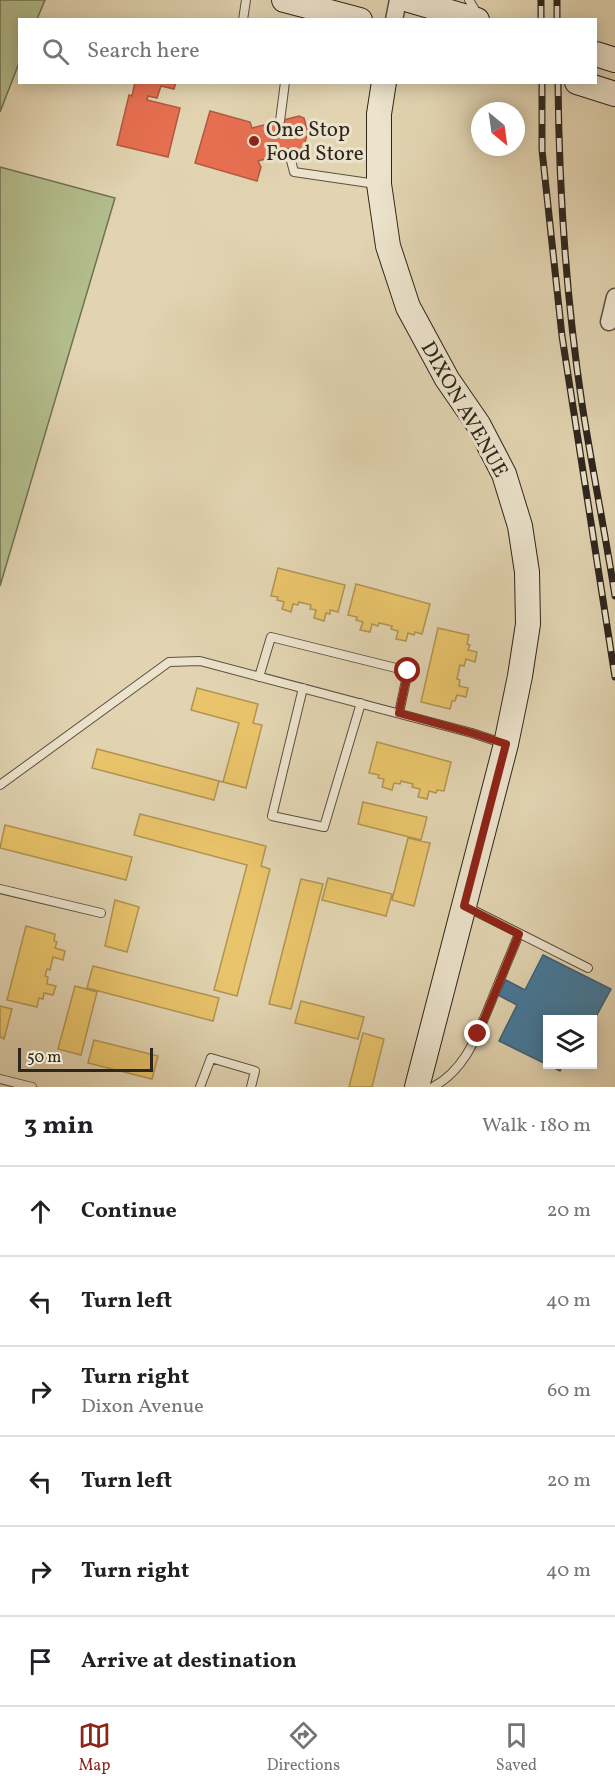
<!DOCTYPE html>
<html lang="en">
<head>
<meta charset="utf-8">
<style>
  :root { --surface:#fff; --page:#f6f6f6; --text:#202124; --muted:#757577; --line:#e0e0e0; --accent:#8f2418 }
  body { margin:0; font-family:Vollkorn,serif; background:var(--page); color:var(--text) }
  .controls { position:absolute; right:18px; bottom:18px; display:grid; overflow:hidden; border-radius:0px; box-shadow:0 3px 15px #0003 }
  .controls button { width:54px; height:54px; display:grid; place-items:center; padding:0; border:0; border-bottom:2px solid var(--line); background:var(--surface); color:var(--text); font:30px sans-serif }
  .compass { position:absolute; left:471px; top:102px; width:54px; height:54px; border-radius:50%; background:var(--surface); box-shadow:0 3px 15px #0003; rotate:151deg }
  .scale { position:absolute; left:18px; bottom:15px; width:135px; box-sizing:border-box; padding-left:6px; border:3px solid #2e251d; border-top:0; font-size:16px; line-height:21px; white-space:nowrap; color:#2e251d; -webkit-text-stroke:4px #ece3cc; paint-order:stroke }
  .stop { position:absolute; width:18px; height:18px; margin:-14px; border:4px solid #8f2418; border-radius:50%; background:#fff }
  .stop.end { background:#8f2418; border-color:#fff; box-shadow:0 2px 6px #0008 }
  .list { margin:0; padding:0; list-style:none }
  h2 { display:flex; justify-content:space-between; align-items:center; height:78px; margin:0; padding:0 24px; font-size:26px }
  h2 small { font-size:20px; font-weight:400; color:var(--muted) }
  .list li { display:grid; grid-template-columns:39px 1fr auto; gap:18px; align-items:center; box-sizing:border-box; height:90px; padding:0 24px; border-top:2px solid var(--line) }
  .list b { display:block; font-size:22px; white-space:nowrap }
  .list p { margin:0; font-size:20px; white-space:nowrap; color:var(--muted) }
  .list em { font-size:20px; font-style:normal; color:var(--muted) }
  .icon { flex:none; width:33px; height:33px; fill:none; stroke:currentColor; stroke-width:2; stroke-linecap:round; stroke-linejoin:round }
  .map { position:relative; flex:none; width:615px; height:1087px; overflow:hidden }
  .search { position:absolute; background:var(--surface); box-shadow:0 3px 15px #0003; left:18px; right:18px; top:18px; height:66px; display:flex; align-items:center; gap:15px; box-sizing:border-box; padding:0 21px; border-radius:0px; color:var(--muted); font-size:22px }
  .sheet { height:618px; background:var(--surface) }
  nav { display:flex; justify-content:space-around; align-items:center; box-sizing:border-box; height:84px; border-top:2px solid var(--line); background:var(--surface); font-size:16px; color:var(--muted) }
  nav a { display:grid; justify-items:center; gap:3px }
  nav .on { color:var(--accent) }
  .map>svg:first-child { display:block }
</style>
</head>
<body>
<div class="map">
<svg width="615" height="1087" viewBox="0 0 615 1087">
  <rect width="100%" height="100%" fill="#e2d4b1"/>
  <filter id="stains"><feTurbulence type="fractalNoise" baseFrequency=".00333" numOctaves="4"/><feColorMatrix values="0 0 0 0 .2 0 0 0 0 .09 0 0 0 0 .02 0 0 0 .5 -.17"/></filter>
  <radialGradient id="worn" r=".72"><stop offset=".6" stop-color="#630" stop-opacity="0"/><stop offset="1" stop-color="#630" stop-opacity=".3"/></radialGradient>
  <path fill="#b3bd8c" stroke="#707154" stroke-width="1.5" d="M0,0H45L37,19L20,20L19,63L0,112Z
    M0,167L115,198L0,586Z"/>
  <path fill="#e9c46a" stroke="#b19453" stroke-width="1.5" d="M278,568L345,585L338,612L330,610V614L326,613L324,621L314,618L316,610L310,609L311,605L299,602L298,605L293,604L291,612L282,609L284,602L277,600L278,597L271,596Z
    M356,584L430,604L422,634L415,632L414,635L408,633L406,641L396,639L398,631L391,629L392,626L379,623L378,626L372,624L370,632L360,630L363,622L356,620L357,617L348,615Z
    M438,628L469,635L467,644L470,645L468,650L477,652L475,662L466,659L464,666L460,665L457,679L460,680L459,686L468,688L466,697L457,695L455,701H452L450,709L421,702Z
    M197,688L258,704L253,723L262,725L246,788L219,781L214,800L92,768L97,749L223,782L239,723L191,710Z
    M377,742L451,762L444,791L437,790L436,793L429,791L427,799L418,797L420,789L412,787L413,784L401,781L400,784L394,783L392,790L382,787L384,779L378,778L379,775L369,773Z
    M363,802L427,817L421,840L358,824Z
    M140,814L266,846L261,866L270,869L237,996L214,990L247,865L134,835Z
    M5,825L132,857L126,880L0,848Z
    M408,838L430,843L414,906L392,900Z
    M328,878L392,894L386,916L322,900Z
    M301,879L323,884L291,1009L269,1004Z
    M115,900L139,907L127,952L105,946Z
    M26,926L55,934L54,941L57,942L55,948L65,951L63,960L53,957L50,970L47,969L45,976L48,977L47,984L56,986L53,995L44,993L43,999L39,998L37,1007L7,1000Z
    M93,966L219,998L213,1021L87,988Z
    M75,986L97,992L81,1055L58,1049Z
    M301,1001L364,1017L358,1039L295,1023Z
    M0,1006L12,1009L4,1039L0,1037Z
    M363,1033L384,1039L372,1087H349Z
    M94,1040L158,1056L152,1079L88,1063Z"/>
  <path fill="#e76f51" stroke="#b05941" stroke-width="1.5" d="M135,82H176L174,89L161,86L157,98L148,96L147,100L180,108L168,157L117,145L129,95L132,96Z
    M210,111L250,122L252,128L299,116L304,118L308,132L303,149L258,161L261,167L257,181L195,163Z"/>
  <path fill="#457b9d" stroke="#3e6177" stroke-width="1.5" d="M543,955L611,989L592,1024V1020H548V1064H563L560,1071L499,1041L517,1005L498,995L506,980L525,990Z"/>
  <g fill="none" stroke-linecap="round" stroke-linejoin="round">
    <g stroke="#5b5142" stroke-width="10">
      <path id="lane" d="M469,0L478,15
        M243,20L246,0
        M280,121L285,82
        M289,153L294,172L376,184
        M259,677L271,637L408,671L399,713
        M303,688L272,816L324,827L361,703
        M0,785L169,662L200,661L472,733L505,744
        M0,889L101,913
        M465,906L588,968
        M0,1079L32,1087
        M200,1087L211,1058L255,1071L251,1087
        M433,1087C466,1069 477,1035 491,1002C500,979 510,956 519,934"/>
    </g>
    <g stroke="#5b5142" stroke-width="19">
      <path id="street" d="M394,20L398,0
        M609,322L615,297"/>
    </g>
    <g stroke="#2e251d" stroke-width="26">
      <path id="secondary" d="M284,0L360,20
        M409,0L477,20
        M596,54L615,60
        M384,82L379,114V184L388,246L408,307L447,379L478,424L504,474L520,526L527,572L528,624L520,676L506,744L417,1087
        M577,82L615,94"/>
    </g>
    <use href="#lane" stroke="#ece3cc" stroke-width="8"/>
    <use href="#street" stroke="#ece3cc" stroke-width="16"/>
    <use href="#secondary" stroke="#ece3cc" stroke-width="24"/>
    <g stroke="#2e251d" stroke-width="7">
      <path id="rail" d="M541,20V0
        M557,20V0
        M542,82V150L562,336L615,677
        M558,82C559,190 566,297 582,404C592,468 605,532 615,596"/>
    </g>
    <use href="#rail" stroke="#ece3cc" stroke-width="4.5" stroke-dasharray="14" stroke-linecap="butt"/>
  </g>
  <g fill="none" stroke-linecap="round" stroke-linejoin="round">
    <path stroke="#8f2418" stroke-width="8" d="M408,671L399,713L472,733L506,744L464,906L519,934L478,1034"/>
  </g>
  <circle fill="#8f2418" stroke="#ece3cc" stroke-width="2" cx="254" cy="141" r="6"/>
  <g text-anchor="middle" stroke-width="6" stroke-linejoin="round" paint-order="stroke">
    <g font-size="21" fill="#2e251d" stroke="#ece3cc" text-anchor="start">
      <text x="266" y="136">One Stop<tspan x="266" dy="24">Food Store</tspan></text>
    </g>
    <g font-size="21" fill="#2e251d" stroke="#ece3cc">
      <text transform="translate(465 409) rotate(60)" y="7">DIXON AVENUE</text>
    </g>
  </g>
  <rect width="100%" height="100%" filter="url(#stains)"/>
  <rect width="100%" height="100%" fill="url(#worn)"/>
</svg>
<div class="controls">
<button><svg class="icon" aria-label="layers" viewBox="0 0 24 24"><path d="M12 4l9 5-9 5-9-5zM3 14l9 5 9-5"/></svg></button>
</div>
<svg class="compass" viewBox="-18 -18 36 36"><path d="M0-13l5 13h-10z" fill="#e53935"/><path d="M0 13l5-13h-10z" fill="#757577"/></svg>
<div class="scale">50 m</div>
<div class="stop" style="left:408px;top:671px"></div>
<div class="stop end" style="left:478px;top:1034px"></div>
<div class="search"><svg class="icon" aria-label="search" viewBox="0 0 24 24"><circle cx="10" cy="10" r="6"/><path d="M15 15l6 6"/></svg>Search here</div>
</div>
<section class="sheet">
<h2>3 min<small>Walk · 180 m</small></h2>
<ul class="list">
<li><svg class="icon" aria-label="ahead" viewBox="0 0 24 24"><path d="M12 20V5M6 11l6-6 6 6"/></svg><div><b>Continue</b></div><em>20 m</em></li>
<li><svg class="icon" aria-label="left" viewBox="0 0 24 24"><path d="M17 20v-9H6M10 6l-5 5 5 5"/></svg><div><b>Turn left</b></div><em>40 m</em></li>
<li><svg class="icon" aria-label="right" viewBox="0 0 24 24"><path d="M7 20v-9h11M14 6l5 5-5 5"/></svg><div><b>Turn right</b><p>Dixon Avenue</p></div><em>60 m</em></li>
<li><svg class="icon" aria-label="left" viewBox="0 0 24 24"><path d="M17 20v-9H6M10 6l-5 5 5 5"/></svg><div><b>Turn left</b></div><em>20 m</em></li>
<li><svg class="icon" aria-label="right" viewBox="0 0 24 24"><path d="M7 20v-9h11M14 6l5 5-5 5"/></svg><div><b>Turn right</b></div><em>40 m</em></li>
<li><svg class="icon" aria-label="arrive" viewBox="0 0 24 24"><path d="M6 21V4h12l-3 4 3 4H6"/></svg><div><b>Arrive at destination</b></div></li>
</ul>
</section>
<nav>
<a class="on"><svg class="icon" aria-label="map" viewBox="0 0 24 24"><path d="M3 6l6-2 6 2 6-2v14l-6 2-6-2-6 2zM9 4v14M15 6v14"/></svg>Map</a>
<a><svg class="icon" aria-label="directions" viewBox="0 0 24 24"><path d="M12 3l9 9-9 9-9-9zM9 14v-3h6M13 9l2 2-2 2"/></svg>Directions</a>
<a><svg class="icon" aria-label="saved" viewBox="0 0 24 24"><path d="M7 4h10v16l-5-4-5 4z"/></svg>Saved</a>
</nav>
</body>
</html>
